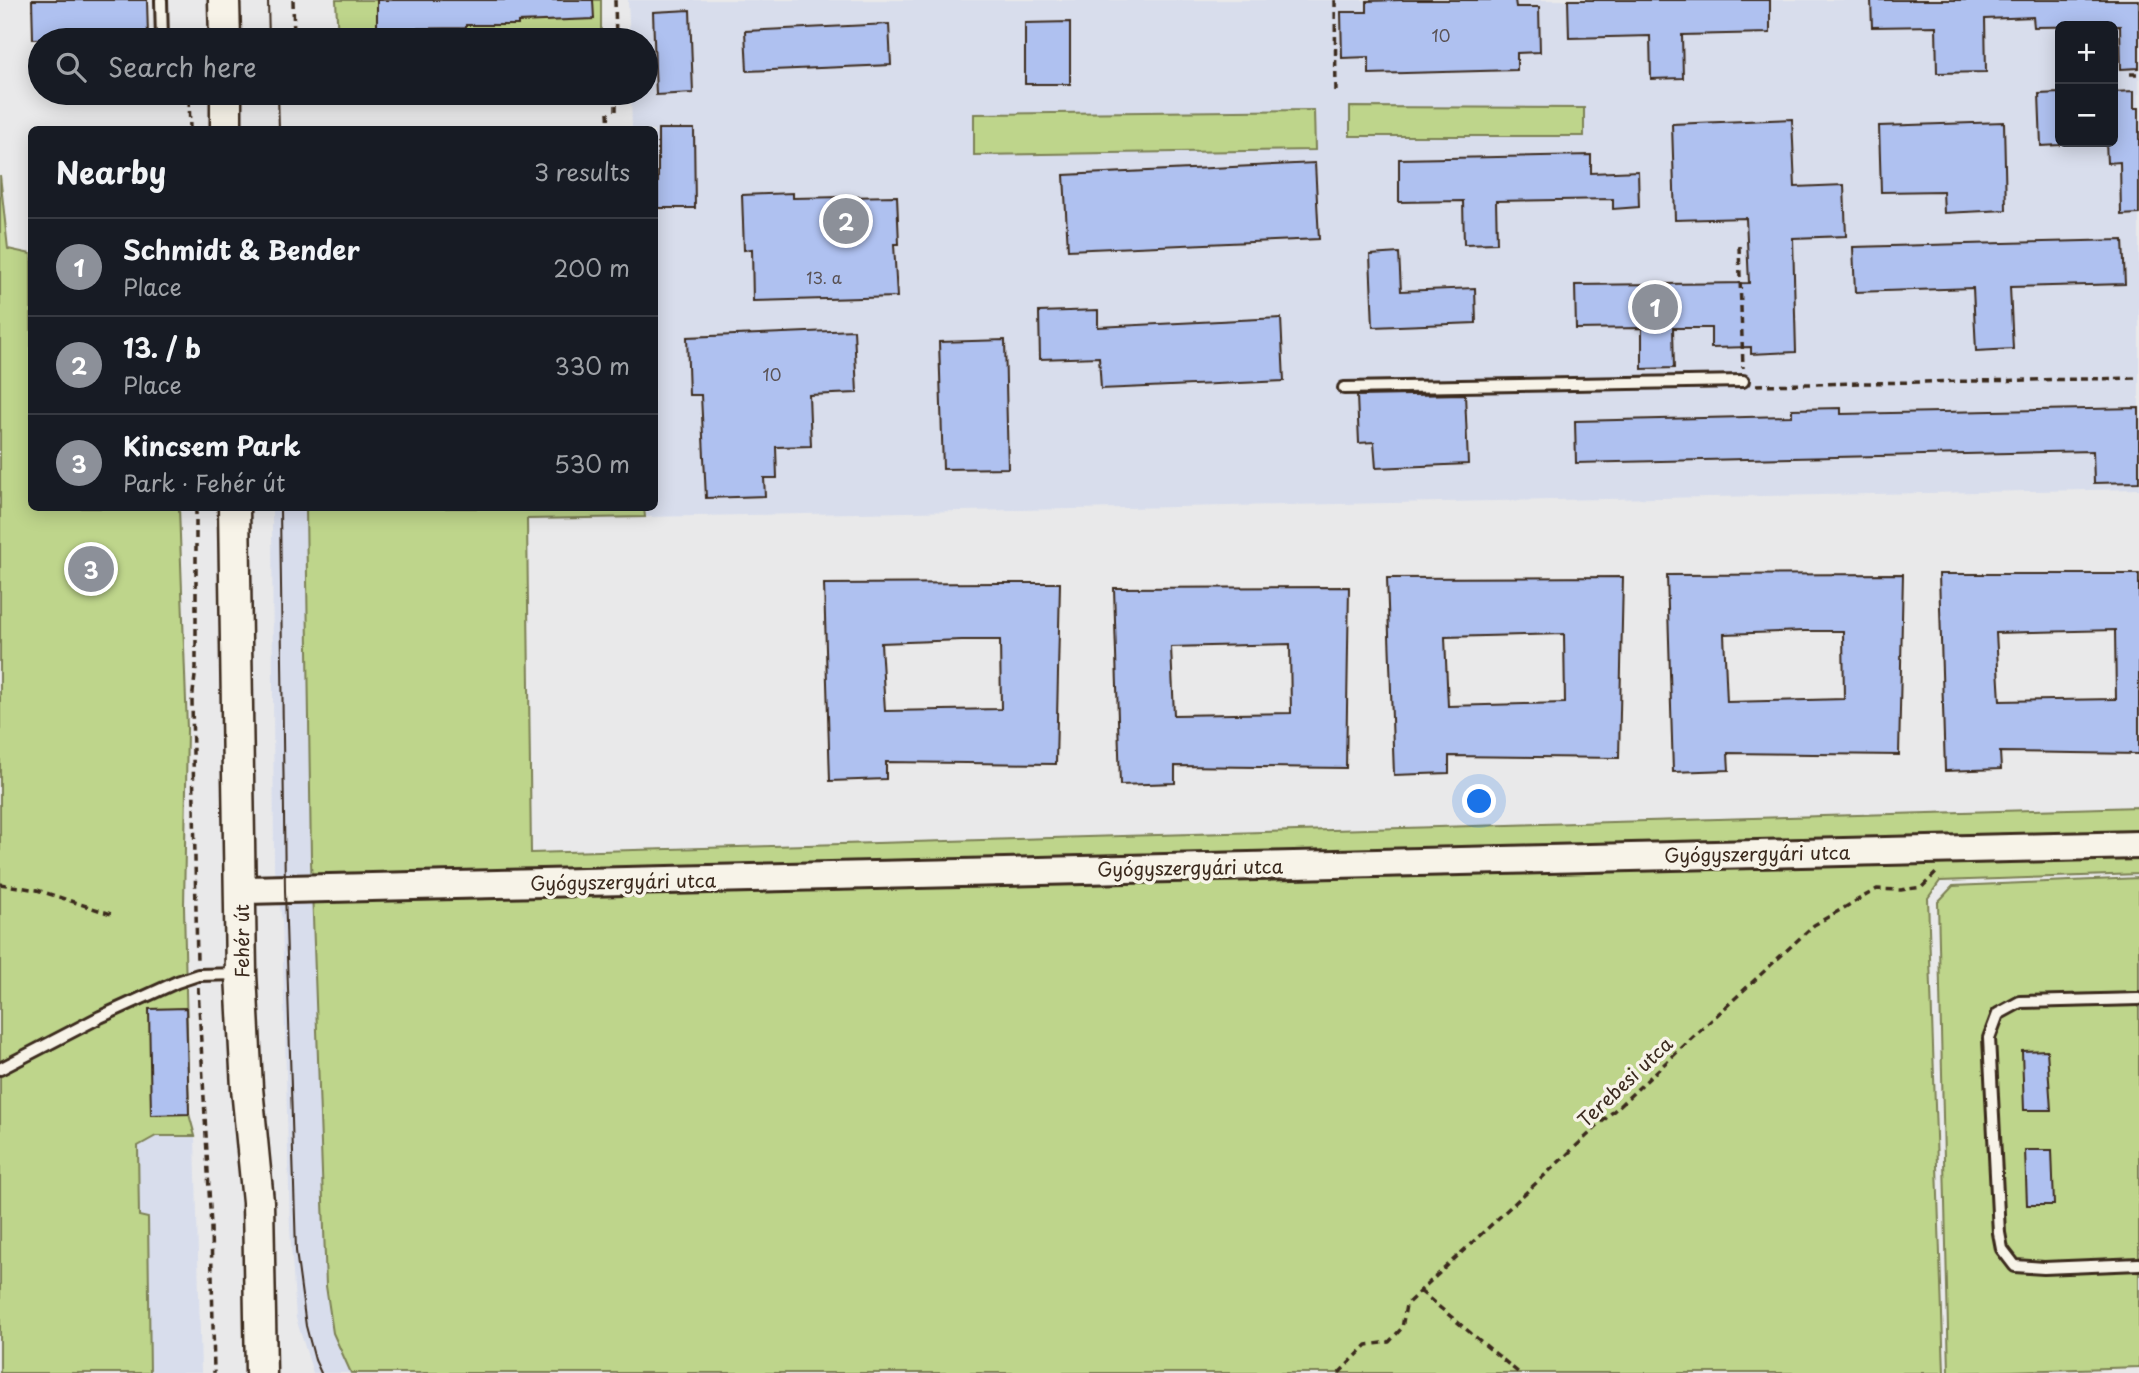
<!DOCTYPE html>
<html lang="en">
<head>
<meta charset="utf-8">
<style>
  :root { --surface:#171b24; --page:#20242c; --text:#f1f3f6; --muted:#9ea1a6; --line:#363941; --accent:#8c9099 }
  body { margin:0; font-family:"Playpen Sans",sans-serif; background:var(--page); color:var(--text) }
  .controls { position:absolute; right:21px; top:21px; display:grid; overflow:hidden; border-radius:10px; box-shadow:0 4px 18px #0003 }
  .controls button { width:63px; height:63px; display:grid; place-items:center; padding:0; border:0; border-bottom:2px solid var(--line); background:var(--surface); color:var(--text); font:35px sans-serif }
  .you { position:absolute; left:1480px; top:802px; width:24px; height:24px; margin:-18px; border:5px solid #fff; border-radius:50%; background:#1a73e8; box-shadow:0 0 0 10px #1a73e833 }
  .badge { display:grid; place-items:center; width:46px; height:46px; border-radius:50%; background:var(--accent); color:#fff; font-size:23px; font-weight:700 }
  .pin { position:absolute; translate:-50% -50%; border:4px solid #fff; box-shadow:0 2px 7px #0006 }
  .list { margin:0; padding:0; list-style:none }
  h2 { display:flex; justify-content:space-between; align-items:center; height:91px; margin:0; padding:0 28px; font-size:30px }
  h2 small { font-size:23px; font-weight:400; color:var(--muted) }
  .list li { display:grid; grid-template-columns:46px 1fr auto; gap:21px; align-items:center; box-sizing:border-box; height:98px; padding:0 28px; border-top:2px solid var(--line) }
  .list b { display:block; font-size:26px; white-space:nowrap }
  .list p { margin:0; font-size:23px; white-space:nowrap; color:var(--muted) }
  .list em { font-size:23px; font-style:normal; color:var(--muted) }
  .icon { flex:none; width:38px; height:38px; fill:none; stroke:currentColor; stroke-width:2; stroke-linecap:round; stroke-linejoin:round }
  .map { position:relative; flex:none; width:2139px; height:1373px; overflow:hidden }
  .search { position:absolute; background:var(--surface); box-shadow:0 4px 18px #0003; left:28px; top:28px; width:630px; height:77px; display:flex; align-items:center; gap:18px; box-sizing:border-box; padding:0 24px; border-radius:38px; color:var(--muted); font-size:26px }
  .panel { position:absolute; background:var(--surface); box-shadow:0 4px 18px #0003; left:28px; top:126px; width:630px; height:385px; border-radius:10px }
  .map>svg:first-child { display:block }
</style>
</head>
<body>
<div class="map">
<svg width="2139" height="1373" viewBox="0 0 2139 1373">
  <rect width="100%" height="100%" fill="#e9e9ea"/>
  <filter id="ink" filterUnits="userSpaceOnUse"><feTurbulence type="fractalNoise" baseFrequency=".0143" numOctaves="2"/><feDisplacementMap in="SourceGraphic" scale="14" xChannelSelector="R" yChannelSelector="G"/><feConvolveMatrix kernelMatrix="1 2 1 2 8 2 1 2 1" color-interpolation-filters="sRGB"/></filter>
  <g filter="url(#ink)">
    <path fill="#d8ddec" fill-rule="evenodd" d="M628,0H2139V489L645,517L644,508H654V130L632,129L631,93H646V40H630ZM2060,26H2113V142H2060Z
      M272,508H306L311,860L326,1286L333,1333L351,1373H313L296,1318L290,1228L282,920L274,869Z
      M156,1136H195L201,1373H150L148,1218L139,1217L138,1146Z"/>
    <path fill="#bed58b" stroke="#7c8054" stroke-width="2" d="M336,0H601V40H338Z
      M1350,107L1584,108V136H1350Z
      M1314,110L1315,150L974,155V114Z
      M0,175L8,249L31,254L32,508H179L187,729L184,907L189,1114L195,1136H156L138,1146L139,1216L148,1218L150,1373H0Z
      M306,508H644L645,517L527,519L531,853L2139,807V874L1940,881L1928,898L1944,1373H351L333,1333L326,1286L311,860Z
      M2139,878V1367L1949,1373L1938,902L1953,886Z"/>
    <path fill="#afc1f0" stroke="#3b2a1e" stroke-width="2" fill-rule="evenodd" d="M32,0H147L148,36L33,39Z
      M377,0H593L594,19L518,22V25H466V28L377,29Z
      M1402,0H1515L1516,7H1539L1540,52L1517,53V70L1369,74V57L1342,58L1341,12H1367V1Z
      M1568,0H1770V33L1682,35L1683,78L1651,79L1650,36L1569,38Z
      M1871,0H2139V68L2121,69L2120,26L2034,27L2033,17L1985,19L1986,72L1937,73L1936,26L1872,27Z
      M690,10L693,93L656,95L653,12Z
      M1070,22V84H1025V23Z
      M889,24L891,65L747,71L745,31Z
      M2134,91V108H2139V214L2121,215L2120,162L2107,163L2106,142H2113V92Z
      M2060,93V145L2041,146L2039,94Z
      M1792,119L1795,187L1844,185L1846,236L1793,238L1796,352L1751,354V347L1711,348V328H1673L1674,368L1642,369V328L1576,329L1575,285L1749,283L1746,218L1675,220L1672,124Z
      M2004,122L2006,210L1944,213L1943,191L1881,192L1879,126Z
      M658,129H694L695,208H658Z
      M1591,155V173L1638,171L1639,207L1613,209V199L1496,201L1497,243L1464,244L1463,201L1399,202V159Z
      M1315,163L1319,239L1068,250L1064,175Z
      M793,193V198L897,196L899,244H894L897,297L753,301L752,249L744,250L742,195Z
      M2123,240L2125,284L2010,287L2013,349L1976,351L1973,288L1855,292L1853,247Z
      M1399,253L1401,291L1475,288L1476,323L1373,327L1370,255Z
      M1098,310V327L1281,318L1284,381L1101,389L1099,357L1040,359L1039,312Z
      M854,330L857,393L809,395L811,446L776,447L777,478H764L765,496L706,498L701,395H689L687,337Z
      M1005,340L1008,468L943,469L939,342Z
      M1465,394L1468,464L1376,468L1374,442L1359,443L1357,396Z
      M1841,408V414L2139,408V482L2094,483L2093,451L1576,463L1575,421L1792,416V409Z
      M1903,574L1899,755L1728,753L1729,770L1673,772L1667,575ZM1805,631H1843L1844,699L1727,702L1724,634Z
      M1939,574H2139V754L2000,752L2001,769L1945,771ZM2115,630L2116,699L2000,701L1996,633Z
      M1623,577L1619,758L1449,756V773L1394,775L1387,578ZM1564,634L1565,703L1448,706L1445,637Z
      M1000,583H1060L1056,764L886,762V779L830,781L824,584ZM962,640H1000L1001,709L885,711L881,643Z
      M1349,587L1346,768L1175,766V783L1120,785L1114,588ZM1290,644L1291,713L1174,715L1171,647Z
      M186,1008L189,1114L151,1115L149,1009Z
      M2047,1050L2051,1110H2024L2022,1051Z
      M2025,1150H2052L2054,1205H2027Z"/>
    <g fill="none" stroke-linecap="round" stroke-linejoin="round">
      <g stroke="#3b2a1e" stroke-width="16">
        <path id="service" d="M161,0L162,40
          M1344,388L1743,381
          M2139,999L2020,1002L1998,1014L1989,1038L1999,1233L2002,1249L2015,1266L2044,1268L2139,1264
          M0,1069L100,1017L177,982L198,975L239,974"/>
      </g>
      <g stroke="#3b2a1e" stroke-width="32">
        <path id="tertiary" d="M242,890L2139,845"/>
      </g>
      <g stroke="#3b2a1e" stroke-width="35">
        <path id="secondary" d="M224,0L225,40
          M226,93V130
          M234,508L241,974L247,1088L258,1202L261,1373"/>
      </g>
      <path stroke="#3b2a1e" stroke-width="3.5" stroke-dasharray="7 5" stroke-linecap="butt" d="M293,0L294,40
        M615,0L616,40
        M1335,0L1336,96
        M2130,74H2139
        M616,93V111
        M249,95L285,93
        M608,112L609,130
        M190,130L189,96H203
        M1739,246L1743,368
        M1756,385L2139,378
        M196,508V668L192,701L197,962
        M0,884L37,890L111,914
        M198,987L211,1227L214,1373
        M1420,1291L1519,1373
        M1339,1373L1367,1345L1389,1342L1402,1328L1406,1305L1420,1291L1814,925L1877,889L1901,890L1922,887L1939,870"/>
      <use href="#service" stroke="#f7f3e8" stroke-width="10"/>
      <use href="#tertiary" stroke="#f7f3e8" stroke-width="26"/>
      <use href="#secondary" stroke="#f7f3e8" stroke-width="30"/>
      <path stroke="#3b2a1e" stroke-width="2" d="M268,0L269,40
        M278,93L279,130
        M280,508L285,890L296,1251L306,1326L315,1360L321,1373"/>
    </g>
  </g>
  <g text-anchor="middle" stroke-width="7" stroke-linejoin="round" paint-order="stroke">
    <g font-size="16" fill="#585052">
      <text x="1441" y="42">10</text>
      <text x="824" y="284">13. a</text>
      <text x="772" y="381">10</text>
    </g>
    <g font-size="19" fill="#3b2a1e" stroke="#f7f3e8">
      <text transform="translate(1757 854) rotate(-1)" y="7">Gyógyszergyári utca</text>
      <text transform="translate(1190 868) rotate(-1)" y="7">Gyógyszergyári utca</text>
      <text transform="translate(623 882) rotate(-1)" y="7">Gyógyszergyári utca</text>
      <text transform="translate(242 941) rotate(-90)" y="7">Fehér út</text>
      <text transform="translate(1625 1082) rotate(-43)" y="7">Terebesi utca</text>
    </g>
  </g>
</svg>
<div class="controls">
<button>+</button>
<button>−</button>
</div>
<div class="you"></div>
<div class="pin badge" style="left:1655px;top:307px">1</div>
<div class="pin badge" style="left:846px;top:221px">2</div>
<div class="pin badge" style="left:91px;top:569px">3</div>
<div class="search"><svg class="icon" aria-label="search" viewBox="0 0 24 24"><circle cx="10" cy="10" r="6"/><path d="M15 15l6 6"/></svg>Search here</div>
<section class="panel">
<h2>Nearby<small>3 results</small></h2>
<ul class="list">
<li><span class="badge">1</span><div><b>Schmidt &amp; Bender</b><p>Place</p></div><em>200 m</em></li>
<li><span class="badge">2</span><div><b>13. / b</b><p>Place</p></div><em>330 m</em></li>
<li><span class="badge">3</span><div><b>Kincsem Park</b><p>Park · Fehér út</p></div><em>530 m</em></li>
</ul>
</section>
</div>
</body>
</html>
